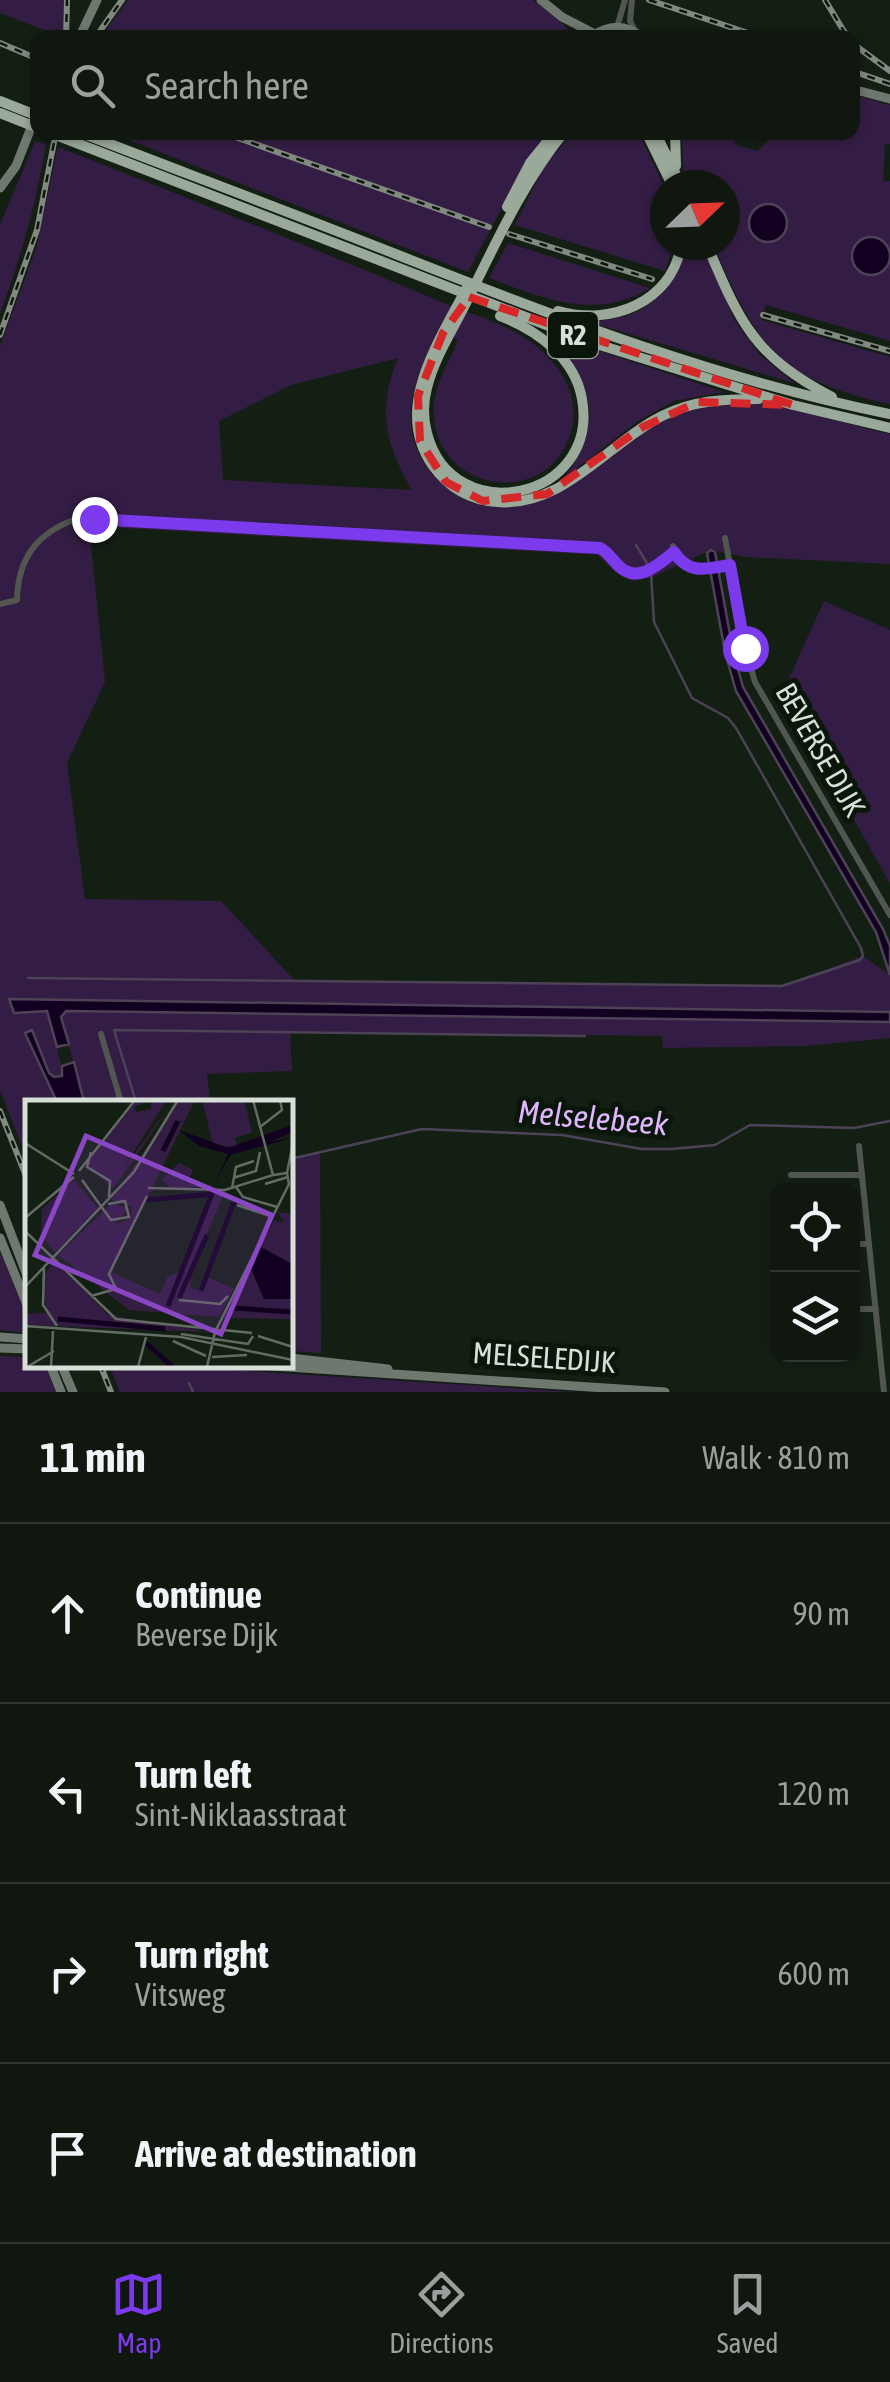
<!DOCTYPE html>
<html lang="en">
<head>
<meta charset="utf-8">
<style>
  :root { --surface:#0f170f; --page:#1d241d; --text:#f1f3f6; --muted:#9b9f9e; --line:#2f362f; --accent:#7c3aed }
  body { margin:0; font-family:"Asap Condensed",sans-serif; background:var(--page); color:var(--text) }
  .controls { position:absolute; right:30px; bottom:30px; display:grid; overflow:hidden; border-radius:20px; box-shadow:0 2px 8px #0004 }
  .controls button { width:90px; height:90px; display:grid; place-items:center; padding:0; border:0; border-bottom:2px solid var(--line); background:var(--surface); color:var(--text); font:50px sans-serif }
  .compass { position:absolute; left:650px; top:170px; width:90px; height:90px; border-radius:50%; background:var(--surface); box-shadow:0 2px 8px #0004; rotate:67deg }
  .stop { position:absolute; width:30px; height:30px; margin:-22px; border:8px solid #7c3aed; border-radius:50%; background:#fff }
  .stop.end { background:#7c3aed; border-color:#fff; box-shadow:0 2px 10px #0008 }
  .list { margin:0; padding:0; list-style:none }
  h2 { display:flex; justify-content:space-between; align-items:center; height:130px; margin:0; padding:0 40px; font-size:42px }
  h2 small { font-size:32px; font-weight:400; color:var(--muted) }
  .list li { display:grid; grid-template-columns:65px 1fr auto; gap:30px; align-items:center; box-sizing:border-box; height:180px; padding:0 40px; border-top:2px solid var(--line) }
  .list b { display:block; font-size:38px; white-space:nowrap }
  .list p { margin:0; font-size:32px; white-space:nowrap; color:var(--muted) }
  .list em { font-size:32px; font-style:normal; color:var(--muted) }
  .icon { flex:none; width:55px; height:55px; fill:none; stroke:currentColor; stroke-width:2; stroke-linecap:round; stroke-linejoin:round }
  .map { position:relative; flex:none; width:890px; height:1392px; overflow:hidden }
  .search { position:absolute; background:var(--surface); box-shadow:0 2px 8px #0004; left:30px; right:30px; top:30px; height:110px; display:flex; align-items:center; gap:25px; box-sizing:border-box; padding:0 35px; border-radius:20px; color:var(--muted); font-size:38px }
  .sheet { height:850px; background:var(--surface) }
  nav { display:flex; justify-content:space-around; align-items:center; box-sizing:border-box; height:140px; border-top:2px solid var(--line); background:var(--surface); font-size:28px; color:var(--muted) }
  nav a { display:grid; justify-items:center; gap:5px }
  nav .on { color:var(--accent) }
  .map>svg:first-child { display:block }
</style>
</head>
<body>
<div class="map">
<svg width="890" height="1392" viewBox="0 0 890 1392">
  <rect width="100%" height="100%" fill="#141f14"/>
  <path fill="#341d44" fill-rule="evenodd" d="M0,0H64L63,37L0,13Z
    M128,0H533L559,20L575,37L100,38Z
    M853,95L890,105V144H885L883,181H890V253L888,245L887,268L890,259V341L766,305L761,320L890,357V404C779,381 756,344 713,245H725V185H687L683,175L682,133H732L736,145L758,151L776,133L852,132Z
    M111,133H550L527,160L468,272Z
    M572,133H639L665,189V245H674L665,271L515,225L543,168Z
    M35,141L46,144C36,203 21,258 0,314V225Z
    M58,147C183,196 308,246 432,298C465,313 506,322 535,345C564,368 583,402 569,438C543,508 440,491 434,418C431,389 448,365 458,340L438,330C418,373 395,422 426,466C442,487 462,503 488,506C555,513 596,461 648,429C668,416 688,409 711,404C771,393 833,423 890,434V564L746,557L711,550L652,577L632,581L615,572L598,555L89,526L105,682L67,763L85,899L221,901L295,981L782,986L863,956L890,975V1012L10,999L15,1013L47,1011L63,1071L62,1076L55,1077L49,1073L32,1030L26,1032L57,1102H28L27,1159L0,1090V346L36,249ZM398,358C377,409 385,444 412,490L223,480L219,421L291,385Z
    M508,243L650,288C596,321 544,299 489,278Z
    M685,245H702L735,321L759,354L794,383L589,322C601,320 616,319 628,315C657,306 682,275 685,245Z
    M551,335L724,392L674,401L638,421L563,479C605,423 594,386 551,335Z
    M824,601L890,630V883L782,694Z
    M65,1011L890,1022V1038L805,1046L663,1048L662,1036L290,1031L292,1071L207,1074L210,1102H84L61,1017Z
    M320,1153L321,1344V1353L290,1351V1159Z
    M0,1251L27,1316V1333L0,1330Z
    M0,1356L27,1357L28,1364L45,1365L56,1392H0Z
    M109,1365H154L575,1392H120Z"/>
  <path fill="#120020" stroke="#4d4357" stroke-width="2.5" d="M749 223a19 19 0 1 1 38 0a19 19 0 1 1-38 0Z
    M852 256a19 19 0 1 1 38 0a19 19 0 1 1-38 0Z
    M711,550L715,552L733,651L743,687L883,929L890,946V975L876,932L736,691L725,652L707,553Z
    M9,999L890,1012V1022L66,1011L61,1017L69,1044L57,1047L47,1011L14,1013Z
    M32,1030L49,1073L54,1077L62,1076V1066L74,1062L84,1102H57L25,1033Z"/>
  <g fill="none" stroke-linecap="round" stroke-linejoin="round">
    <path stroke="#4d4357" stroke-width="2.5" d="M636,545L648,565
      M28,978L782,986L860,960L863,956L861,948L736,728L728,718L692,698L654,622L651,573
      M136,1102L114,1030L585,1036
      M290,1159L422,1129L562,1135L642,1149H672L715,1145L750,1125L854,1128L890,1121
      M189,1383L193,1392"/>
    <path stroke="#515651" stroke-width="6" d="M632,0L630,21L635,31
      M617,27L625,0
      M725,538L745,648L755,682L890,915
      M673,546C682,575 705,569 730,565
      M0,604L17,600C18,558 37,533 76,519L600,548C609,553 613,560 620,566C639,584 658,564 674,552
      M101,1034L121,1102
      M859,1146L884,1392
      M791,1175H862
      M852,1244H869
      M852,1309H876"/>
    <path stroke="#6f786f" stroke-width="9" d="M541,0L562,17L595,34
      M591,37C609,24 626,24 643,38
      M79,38L97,0
      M852,89L890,99
      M0,188L16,166L38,110
      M0,1205L28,1278
      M0,1238L28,1307
      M0,1337L28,1339
      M0,1348L28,1349
      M290,1358L388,1369
      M50,1364L61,1392
      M61,1364L73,1392
      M244,1364L665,1392"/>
    <path stroke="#9ba99b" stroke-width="10" d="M0,101L38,116
      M0,113L38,128
      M48,132L590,342L793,405L890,428
      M79,132C185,173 292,213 398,255C558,318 721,381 890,414
      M646,132L672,185
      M655,132L681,185
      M675,132L676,166
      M507,207L530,163L555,132
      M707,245C740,323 754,356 832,397
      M466,289C439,342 392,409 433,466C449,488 469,500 497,502C563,508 608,443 662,416C694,400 724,399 759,399
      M558,311C610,326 672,303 681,245
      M500,316C537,330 575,358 582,399C600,500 452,531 427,433C423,418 423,403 427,388C434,359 452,331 465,305C495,245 522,184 564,132"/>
    <g stroke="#818981" stroke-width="6">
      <path id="rail" d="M649,0L763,38
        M825,0L848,38
        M66,38L67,0
        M95,38L122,0
        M0,43L38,59
        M852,43L890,71
        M852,71L890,84
        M221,132L489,227
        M509,234L652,279
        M763,315L890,351
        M0,335L37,230L56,132
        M0,1111L28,1181
        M100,1364L111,1392"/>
    </g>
    <use href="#rail" stroke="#0b160b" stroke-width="2.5" stroke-dasharray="8" stroke-linecap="butt"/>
  </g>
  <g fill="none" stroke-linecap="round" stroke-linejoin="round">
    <path stroke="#7c3aed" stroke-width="12" d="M94,519L600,548C609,553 612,560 620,567C638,584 659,564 674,552C689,575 706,569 730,565L745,648"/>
  </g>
  <path fill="none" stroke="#d62828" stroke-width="8" stroke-dasharray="20 12" stroke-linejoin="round" d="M469,297L793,405L698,402L643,427L547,494L483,501L446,482L420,441L418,396L443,333Z"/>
  <g text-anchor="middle" stroke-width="10" stroke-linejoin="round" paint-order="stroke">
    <rect fill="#0b160b" stroke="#9aa39a" stroke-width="2.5" x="548" y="312" width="50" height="46" rx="8"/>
    <g font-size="28" font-weight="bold" fill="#d8dfd8">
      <text x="573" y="345">R2</text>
    </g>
    <g font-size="30" fill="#d8dfd8" stroke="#0b160b">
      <text transform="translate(820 750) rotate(60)" y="10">BEVERSE DIJK</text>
      <text transform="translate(544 1358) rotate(4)" y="10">MELSELEDIJK</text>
    </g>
    <g font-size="32" font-style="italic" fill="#dfb6ff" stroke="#0b160b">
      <text transform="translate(593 1118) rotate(5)" y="11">Melselebeek</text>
    </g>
  </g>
  <g transform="translate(25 1100)">
    <rect width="268" height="268" fill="#141f14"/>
    <path d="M111,0L119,3L109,7L112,12L126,9V0H142L96,71L150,0L88,89L62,64ZM154,0H170L86,172L135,194L143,176L158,171L187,94L200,91L165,174L166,188L176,191L182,177L209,189L194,217L104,210L33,155L87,103L104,108L90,124L105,119L107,107L86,100ZM177,0H219L227,32L210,38L213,48L188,44ZM154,63L168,70L164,79L182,86L147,90L137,79ZM49,80L73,108L30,152L16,134L17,109ZM253,112L267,114V219L198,218L249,120L259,123ZM30,159L83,215L187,232L0,225V214L22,213L17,178Z" fill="#341d44"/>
    <path d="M267,25V32L247,41L267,38L205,55L189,86L203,54L174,46L154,30L203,48ZM236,147L267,164V199H239L226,169L209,206L210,202Z" fill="#120020"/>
    <path fill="none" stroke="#120020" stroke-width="5" d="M138,51L153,21M121,100L187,94L143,206M176,191L210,99M154,198L182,135M207,208L268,212M33,219L140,229M121,243L148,267"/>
    <path fill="none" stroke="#626c62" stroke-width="2.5" d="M235,27L257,10L255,0M0,43L49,74M66,52L62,67L85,81L84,97M54,71L110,0M262,73L268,43M208,78L231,71L235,52M57,80L86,120L104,117L100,101L83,104M250,81L240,84L263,77M211,87L218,97L252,107M123,88L200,90L248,75M207,88L211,67L229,61M212,105L248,117M0,118L49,77M0,131L91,219L227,233M19,168L18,205L32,226M0,187L109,72L153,0M66,196L91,189L84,174L122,96M154,200L195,204L203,196M0,226L156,237L268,260M156,234L223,244L228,236M233,236L268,247M148,241L181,256M187,257L222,255M2,267L29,251M26,267L28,231M113,267L121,237M182,267L190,232L264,84L262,73L248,75L228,0"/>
    <path fill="#8947c3" fill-opacity="0.15" stroke="#8947c3" stroke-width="5" d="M61,36L247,115L196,234L10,155Z"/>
    <rect width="268" height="268" fill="none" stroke="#d8dfd8" stroke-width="5"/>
  </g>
</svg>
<div class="controls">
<button><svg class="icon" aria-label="locate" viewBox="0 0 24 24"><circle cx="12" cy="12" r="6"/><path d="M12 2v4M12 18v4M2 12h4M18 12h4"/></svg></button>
<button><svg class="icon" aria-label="layers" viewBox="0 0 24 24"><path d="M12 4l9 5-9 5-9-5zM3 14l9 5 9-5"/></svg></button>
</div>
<svg class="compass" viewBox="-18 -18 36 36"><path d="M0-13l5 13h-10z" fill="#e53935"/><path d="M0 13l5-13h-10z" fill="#9b9f9e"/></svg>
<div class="stop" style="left:745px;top:648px"></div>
<div class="stop end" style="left:94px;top:519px"></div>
<div class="search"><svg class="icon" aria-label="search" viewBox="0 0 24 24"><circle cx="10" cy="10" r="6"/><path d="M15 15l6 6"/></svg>Search here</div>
</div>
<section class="sheet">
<h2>11 min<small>Walk · 810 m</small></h2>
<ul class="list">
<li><svg class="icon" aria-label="ahead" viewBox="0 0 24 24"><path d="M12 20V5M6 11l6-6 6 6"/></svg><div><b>Continue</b><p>Beverse Dijk</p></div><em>90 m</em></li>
<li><svg class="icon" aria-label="left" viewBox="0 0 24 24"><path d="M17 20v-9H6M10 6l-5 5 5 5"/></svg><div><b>Turn left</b><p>Sint-Niklaasstraat</p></div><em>120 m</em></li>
<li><svg class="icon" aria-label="right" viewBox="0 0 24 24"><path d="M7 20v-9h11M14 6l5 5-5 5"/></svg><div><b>Turn right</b><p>Vitsweg</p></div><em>600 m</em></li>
<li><svg class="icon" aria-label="arrive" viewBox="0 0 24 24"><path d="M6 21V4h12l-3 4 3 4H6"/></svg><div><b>Arrive at destination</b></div></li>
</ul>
</section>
<nav>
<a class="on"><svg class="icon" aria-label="map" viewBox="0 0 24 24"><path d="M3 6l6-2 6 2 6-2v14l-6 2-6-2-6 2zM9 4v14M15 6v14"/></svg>Map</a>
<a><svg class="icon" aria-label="directions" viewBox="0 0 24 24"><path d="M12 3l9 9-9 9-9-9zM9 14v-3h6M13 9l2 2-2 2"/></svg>Directions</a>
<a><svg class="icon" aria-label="saved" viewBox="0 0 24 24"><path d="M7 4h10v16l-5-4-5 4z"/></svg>Saved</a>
</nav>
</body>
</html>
